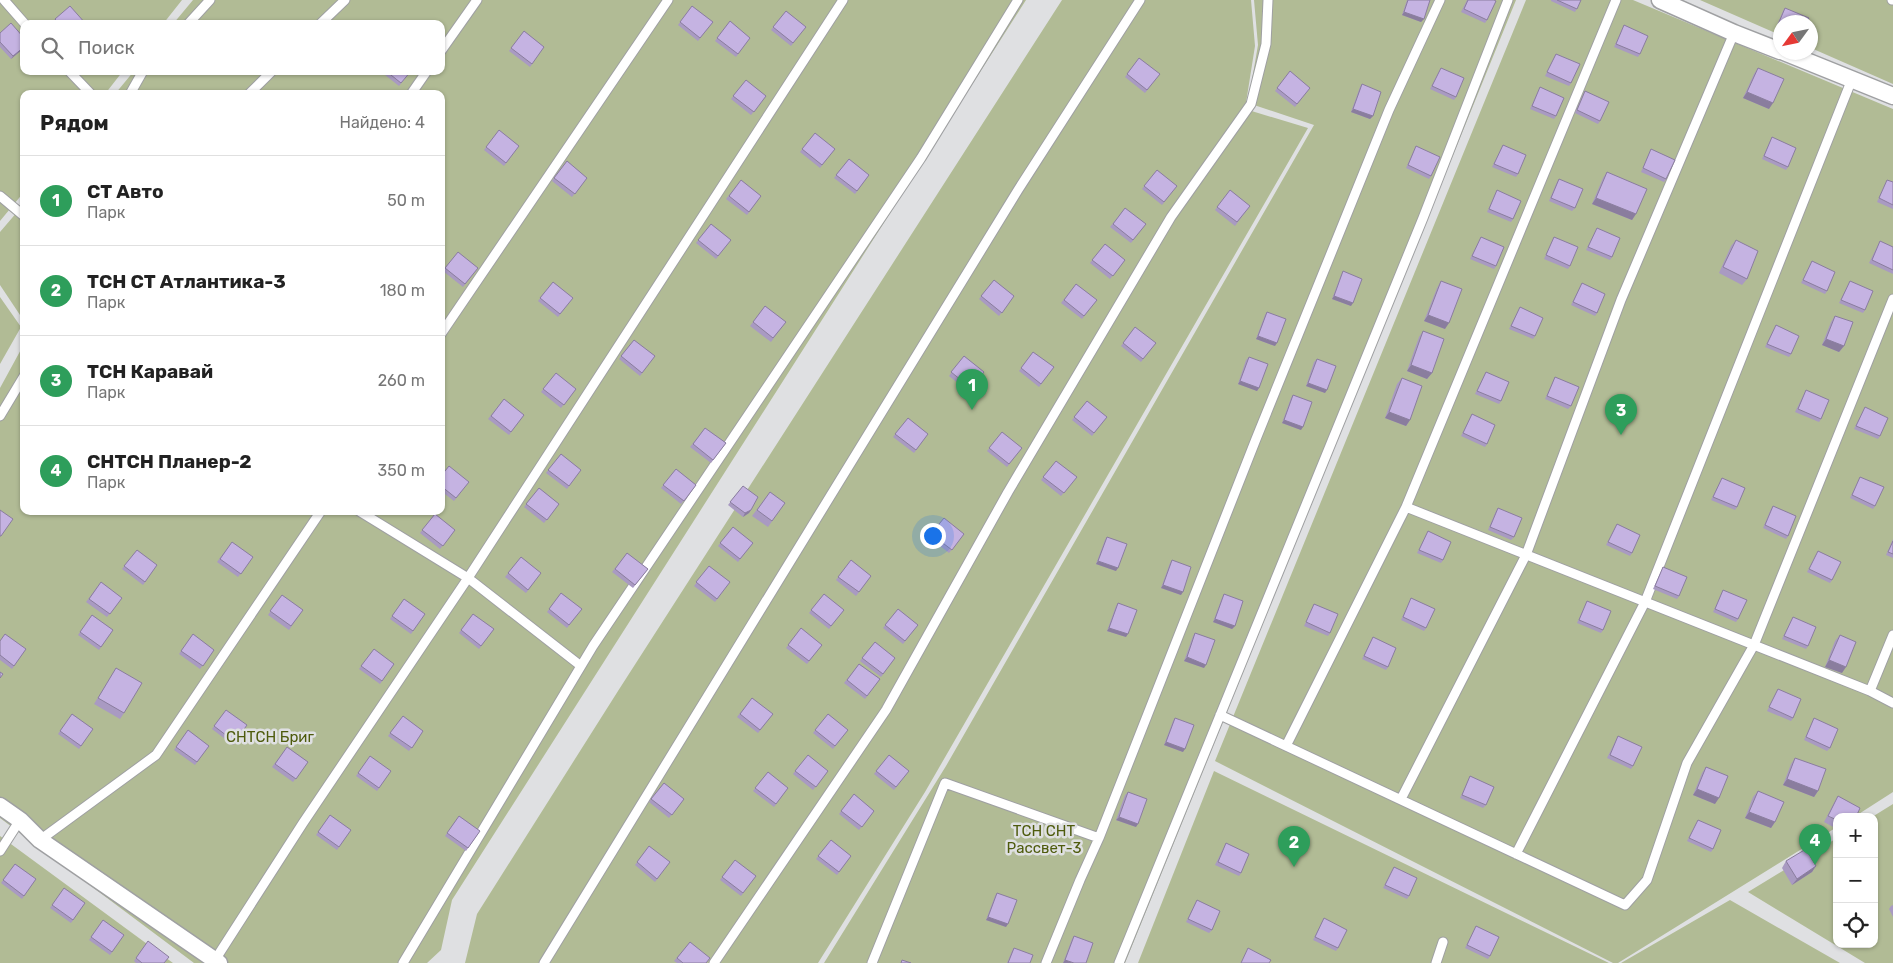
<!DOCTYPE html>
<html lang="ru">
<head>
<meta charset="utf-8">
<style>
  :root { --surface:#fff; --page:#f6f6f6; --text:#222; --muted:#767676; --line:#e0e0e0; --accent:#db2777 }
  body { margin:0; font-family:Rubik,sans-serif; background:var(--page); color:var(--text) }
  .controls { position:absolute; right:15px; bottom:15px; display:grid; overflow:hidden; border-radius:10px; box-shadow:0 1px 4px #0004 }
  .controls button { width:45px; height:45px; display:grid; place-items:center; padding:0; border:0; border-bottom:1px solid var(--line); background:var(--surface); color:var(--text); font:25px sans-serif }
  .compass { position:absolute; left:1773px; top:15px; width:45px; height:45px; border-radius:50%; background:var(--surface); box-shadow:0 1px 4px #0004; rotate:237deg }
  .you { position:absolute; left:932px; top:535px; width:18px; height:18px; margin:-12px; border:4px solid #fff; border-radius:50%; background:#1a73e8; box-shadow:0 0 0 8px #1a73e833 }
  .badge { display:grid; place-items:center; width:32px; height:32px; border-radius:50%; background:var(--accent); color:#fff; font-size:16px; font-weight:700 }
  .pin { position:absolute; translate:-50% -41px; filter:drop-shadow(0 1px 2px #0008) }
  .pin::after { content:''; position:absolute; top:26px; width:18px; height:15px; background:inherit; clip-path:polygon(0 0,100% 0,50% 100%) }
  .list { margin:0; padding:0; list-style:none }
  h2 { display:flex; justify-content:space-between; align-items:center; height:65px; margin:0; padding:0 20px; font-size:21px }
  h2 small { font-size:16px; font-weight:400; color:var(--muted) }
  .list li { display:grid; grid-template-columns:32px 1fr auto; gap:15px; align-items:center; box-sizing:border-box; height:90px; padding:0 20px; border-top:1px solid var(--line) }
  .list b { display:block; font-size:19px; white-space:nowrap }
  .list p { margin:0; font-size:16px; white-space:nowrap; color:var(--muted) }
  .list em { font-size:16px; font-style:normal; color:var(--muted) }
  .icon { flex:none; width:28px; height:28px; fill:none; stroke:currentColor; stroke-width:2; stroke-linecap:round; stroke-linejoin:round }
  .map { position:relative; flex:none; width:1893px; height:963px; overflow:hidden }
  .search { position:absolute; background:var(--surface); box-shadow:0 1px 4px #0004; left:20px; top:20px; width:425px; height:55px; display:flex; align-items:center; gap:12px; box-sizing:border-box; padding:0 18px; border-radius:10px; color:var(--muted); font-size:19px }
  .panel { position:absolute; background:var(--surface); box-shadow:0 1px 4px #0004; left:20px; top:90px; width:425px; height:425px; border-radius:10px }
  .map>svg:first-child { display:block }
</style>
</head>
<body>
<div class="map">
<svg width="1893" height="963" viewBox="0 0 1893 963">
  <rect width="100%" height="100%" fill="#dfe0e2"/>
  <path fill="#b1bb95" d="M0,0H182L163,24H24V71H123L105,94H24V192L0,221Z
    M193,0H1026L452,900L441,950L427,963H194L0,818V388L24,344V511H441V94H115L134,71H441V24H173Z
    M1062,0H1251L1255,46L1245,109L1308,128L925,792L818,963H465L477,914L618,691Z
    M1254,0H1516L1125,963H824L946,766L1314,125L1248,103L1258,45Z
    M1526,0H1633L1893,109V792L1854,817H1837V827L1618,963H1613L1215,761Z
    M1700,0H1893V84L1811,48L1810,22H1780V35Z
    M24,204V321L0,285V232Z
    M0,297L21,327L0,364Z
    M1214,771L1609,963H1138Z
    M1893,804V963H1865L1748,892L1837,838V944H1874V817H1872Z
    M0,836L173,963H0Z
    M1730,900L1840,963H1621Z"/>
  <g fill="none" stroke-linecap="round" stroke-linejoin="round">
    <g stroke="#9fa0a2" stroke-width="11">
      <path id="lane" d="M4,0L25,24
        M1616,0L1406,507L1870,691L1893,703
        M1892,0H1893
        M188,24L210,0
        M320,24L345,0
        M441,51L477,0
        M69,71L91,94
        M130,94L143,71
        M249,94L272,71
        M411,94L427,71
        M0,196L24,216
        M441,334L668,0
        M0,416L24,376
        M359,511L468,578L581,666
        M1870,691L1893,635
        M1220,715L1625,905L1647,880L1687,763L1754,645L1893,299
        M1286,746L1406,507
        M1401,799L1526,555L1621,300L1734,33
        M40,840L156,755L321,511
        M0,851L20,820
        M1516,854L1645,602L1852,79
        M215,960L303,823L468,578L843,0
        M403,963L593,646L921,158L1018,0
        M544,963L1018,190L1140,0
        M714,963L886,710L1008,492L1171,217L1251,104L1266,44L1268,0
        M872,963L945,783L1099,838
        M1046,963L1080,880L1099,838L1256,439L1389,110L1440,0
        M1119,963L1423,218L1508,0
        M1436,963L1443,942"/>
    </g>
    <g stroke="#9fa0a2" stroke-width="19">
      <path id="street" d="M1660,0L1734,33L1780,51
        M1784,52L1893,96
        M0,806L20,820L40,840L219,963"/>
    </g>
    <use href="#lane" stroke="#fff" stroke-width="9"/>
    <use href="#street" stroke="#fff" stroke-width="16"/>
  </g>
  <path fill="#a99ac2" d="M1407,0H1430L1421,22L1402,15Z
    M1467,0H1494L1487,20L1485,23L1461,12Z
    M1551,0H1581L1575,12L1551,1Z
    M692,6L713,22L698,41L678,25Z
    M1785,8L1780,22V32L1775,30L1783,11Z
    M786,11L806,27L791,46L771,30Z
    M55,19L86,24H54L53,23Z
    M730,21L750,38L736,57L715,41Z
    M1624,25L1640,54L1638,57L1614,47Z
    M524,31L544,47L530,67L509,51Z
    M0,33L24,48L11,59L0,47Z
    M1556,54L1571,83L1569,86L1545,76Z
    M1139,58L1160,74L1145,93L1125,77Z
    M1441,68L1456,97L1454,100L1430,89Z
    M1758,68L1769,109L1743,98L1754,74Z
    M380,71H411L399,86Z
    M1290,71L1310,88L1295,107L1275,91Z
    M746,80L766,96L751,115L731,99Z
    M1362,84L1373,116L1370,119L1351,112L1360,87Z
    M1540,87L1556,116L1554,119L1530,109Z
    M1585,91L1600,121L1598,124L1575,113Z
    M499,130L519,146L504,166L484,150Z
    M815,133L835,149L820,168L800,152Z
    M1772,137L1788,167L1786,170L1762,159Z
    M1503,145L1518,174L1516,177L1492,167Z
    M1416,146L1431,176L1429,179L1406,168Z
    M1651,149L1666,179L1664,182L1641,172L1649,153Z
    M849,159L869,175L855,194L834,178Z
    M567,161L587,178L572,197L552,181Z
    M1157,170L1177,186L1162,205L1142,189Z
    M1607,172L1636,214L1632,220L1592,204L1603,178Z
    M1559,179L1575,208L1572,211L1549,201L1557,182Z
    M741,180L761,196L747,215L726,199Z
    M1887,180L1893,182V209L1877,202Z
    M1230,190L1250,206L1235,226L1215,210Z
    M1497,190L1513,219L1511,222L1487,212Z
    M1125,208L1146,224L1131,243L1110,227Z
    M711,224L731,240L716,259L696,243Z
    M1597,228L1612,257L1610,260L1586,250Z
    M1481,237L1496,266L1494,269L1470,259Z
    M1554,237L1570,266L1568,269L1544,259Z
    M1736,240L1747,279L1742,285L1719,273L1731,246Z
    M1880,241L1893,247V274L1869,263Z
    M1105,244L1125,260L1110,279L1090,263Z
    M458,252L478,268L463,287L443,271Z
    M1812,261L1827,291L1825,294L1801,283Z
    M1343,271L1351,306L1332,299L1341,275Z
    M994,280L1014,296L999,316L979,299Z
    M1441,281L1445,329L1424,321L1437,288Z
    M1850,281L1865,310L1863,313L1839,303Z
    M553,282L573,298L558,317L538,301Z
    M1582,283L1597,313L1595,316L1571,305Z
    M1076,284L1097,300L1082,319L1061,303Z
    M765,306L786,322L771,342L750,326Z
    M1520,307L1535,336L1533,339L1509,329Z
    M1267,312L1275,346L1256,339L1265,315Z
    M1835,316L1844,346L1839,352L1822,345L1831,322Z
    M1776,325L1791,354L1789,357L1765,347Z
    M1135,327L1156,343L1141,362L1121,346Z
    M1423,331L1432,373L1427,379L1407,371L1419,337Z
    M634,340L655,356L640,376L619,359Z
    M1033,352L1054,367L1039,387L1019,371Z
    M964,356L984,372L969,392L949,376Z
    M1249,357L1259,388L1257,391L1238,384L1246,360Z
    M1317,359L1325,393L1306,386L1314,362Z
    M1486,372L1501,401L1499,404L1475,394Z
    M556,373L576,389L561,408L541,392Z
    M1555,377L1571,406L1568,409L1545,399Z
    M1402,378L1410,420L1406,426L1385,418L1397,384Z
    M1806,390L1821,419L1819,422L1795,412Z
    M1293,395L1301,430L1282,423L1291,398Z
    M504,399L524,415L509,435L488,419Z
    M1087,401L1107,417L1092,436L1072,420Z
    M1865,407L1880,436L1878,439L1854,429Z
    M1472,414L1487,444L1485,447L1461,436Z
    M908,418L928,434L914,453L893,437Z
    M705,428L726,443L711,463L690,447Z
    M1002,432L1022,448L1007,467L987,451Z
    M561,454L581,470L567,489L546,473Z
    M1056,461L1077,477L1061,496L1041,480Z
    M676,469L696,485L681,504L661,488Z
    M441,476L469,482L454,501L441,491Z
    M1860,477L1875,506L1873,509L1850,498Z
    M1722,478L1737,507L1735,510L1711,500Z
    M743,486L751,510L749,513L743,517L728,505Z
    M539,488L559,504L544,523L524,507Z
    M770,492L785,503L768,527L752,516Z
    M1773,506L1788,536L1786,539L1763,528L1771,509Z
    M1498,508L1514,537L1511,540L1488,530L1496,511Z
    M435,514L455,530L440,549L420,533Z
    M944,518L964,534L949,553L929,537Z
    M1617,524L1632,553L1630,556L1606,545Z
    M733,527L753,543L738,562L718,546Z
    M1428,531L1443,560L1441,563L1417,553Z
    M1107,537L1116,571L1096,564L1105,540Z
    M1893,539V558L1886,555Z
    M232,542L253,557L238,577L217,562Z
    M137,550L157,565L143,585L122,569Z
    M1818,551L1832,580L1830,583L1807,572Z
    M627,553L648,569L633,588L612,572Z
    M521,557L541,573L526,593L505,577Z
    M851,560L871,576L856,596L836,580Z
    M1172,560L1181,595L1161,588L1170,563Z
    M709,566L730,582L715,602L694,586Z
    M1663,567L1679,596L1677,599L1653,589Z
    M101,582L122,598L107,617L86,602Z
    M1723,590L1738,619L1736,622L1713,612Z
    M561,593L582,609L567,628L547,612Z
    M824,594L844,610L829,629L809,613Z
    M1224,594L1235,626L1232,629L1213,622L1222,598Z
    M282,595L303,610L289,630L268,615Z
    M1411,598L1426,628L1424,631L1401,620Z
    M404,599L425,614L411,634L390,619Z
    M1587,601L1603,630L1601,633L1577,623Z
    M1118,603L1126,637L1107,631L1116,606Z
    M1314,604L1330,633L1328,636L1304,626Z
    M898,609L918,625L903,644L883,628Z
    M473,614L494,629L479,649L459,633Z
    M92,615L113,630L99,650L78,635Z
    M1793,617L1808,646L1806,649L1782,639Z
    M801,628L822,645L807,664L786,648Z
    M1195,633L1204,668L1184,661L1193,636Z
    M193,634L214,650L200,669L179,654Z
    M1840,635L1842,673L1825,667L1835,641Z
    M1373,637L1388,667L1386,670L1362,659Z
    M0,641L26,649L12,669L0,660Z
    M875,642L895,658L881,677L860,661Z
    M374,649L394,664L380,684L359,669Z
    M859,664L880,679L865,699L844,683Z
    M116,668L124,713L120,719L94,704Z
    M1778,689L1793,718L1791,721L1767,711Z
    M752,698L773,714L758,733L737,717Z
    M226,710L247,725L233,745L212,729Z
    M72,714L93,729L79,749L58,734Z
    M828,714L848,730L833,749L813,733Z
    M403,716L423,731L409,751L388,736Z
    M1175,718L1183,752L1164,745L1173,721Z
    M1814,718L1830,748L1827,751L1804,740Z
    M188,730L209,746L195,765L174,750Z
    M1618,736L1633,766L1631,769L1607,758Z
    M287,747L308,762L293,782L272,767Z
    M808,755L828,771L813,790L793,774Z
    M889,755L909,771L894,790L874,774Z
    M1795,758L1818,791L1814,797L1783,785L1791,764Z
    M1706,767L1715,804L1693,795L1702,773Z
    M391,771L377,791L356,776L358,773Z
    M768,772L788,788L774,807L753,791Z
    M1470,776L1486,805L1483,808L1460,798Z
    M664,783L684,799L669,818L649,802Z
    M1758,791L1775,822L1771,828L1745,818L1753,797Z
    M1128,792L1136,827L1116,820L1125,795Z
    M854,794L874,811L859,830L839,814Z
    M1838,796L1837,817V829L1824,822L1834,803Z
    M330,815L351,830L337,850L316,835Z
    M459,816L480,831L466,851L445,836Z
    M1698,820L1713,849L1711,852L1687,841Z
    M831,840L851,856L837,875L816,859Z
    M1226,843L1241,873L1239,876L1215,865Z
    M649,846L670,862L655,882L635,865Z
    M735,860L756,876L741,896L720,880Z
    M1786,861L1816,866L1812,872L1792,885L1782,868Z
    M15,864L36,879L22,899L1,883Z
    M1394,867L1409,896L1407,899L1383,888Z
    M997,893L1006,927L986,920L995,896Z
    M1197,900L1212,930L1209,933L1186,922Z
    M85,903L71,923L50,908L52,905Z
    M1893,905V917L1889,909L1891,906Z
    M1324,918L1338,948L1336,951L1313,940Z
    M103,920L124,935L110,955L89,940Z
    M1476,926L1490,956L1488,959L1465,948Z
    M1074,936L1093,943L1063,963L1072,939Z
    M148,941L165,963H136L134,961Z
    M690,942L706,963H677L674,961Z
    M1014,948L1030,963H1007L1012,951Z"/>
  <path fill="#8a7d9e" d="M1404,12L1424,19L1421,22L1402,15Z
    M24,47V48L11,59L13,56Z
    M1747,92L1773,103L1769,109L1743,98Z
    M1353,109L1373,116L1370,119L1351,112Z
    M1596,198L1636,214L1632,220L1592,204Z
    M1334,296L1353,303L1351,306L1332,299Z
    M1428,315L1449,323L1445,329L1424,321Z
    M1258,336L1277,343L1275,346L1256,339Z
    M1826,339L1844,346L1839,352L1822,345Z
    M1411,365L1432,373L1427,379L1407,371Z
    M1240,381L1259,388L1257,391L1238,384Z
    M1308,383L1327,390L1325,393L1306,386Z
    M1389,412L1410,420L1406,426L1385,418Z
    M1284,420L1303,427L1301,430L1282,423Z
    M751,510L749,513L743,517L745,513Z
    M1098,561L1118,568L1116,571L1096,564Z
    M1163,585L1183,592L1181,595L1161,588Z
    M1215,619L1235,626L1232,629L1213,622Z
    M1109,628L1128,634L1126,637L1107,631Z
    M1187,657L1206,665L1204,668L1184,661Z
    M1829,660L1846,667L1842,673L1825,667Z
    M1166,742L1185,749L1183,752L1164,745Z
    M1787,779L1818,791L1814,797L1783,785Z
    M1697,789L1719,798L1715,804L1693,795Z
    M1749,812L1775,822L1771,828L1745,818Z
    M1119,817L1138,824L1136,827L1116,820Z
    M1816,866L1812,872L1792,885L1797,879Z
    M988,917L1008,924L1006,927L986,920Z
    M1065,960L1074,963H1063Z"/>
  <path fill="#c5b3e2" stroke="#8a7d9e" d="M1408,0H1430L1424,19L1404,12Z
    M1468,0H1494L1496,1L1487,20L1464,9Z
    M1557,0H1581L1577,9Z
    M70,6L86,24H59L55,19Z
    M692,6L713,22L700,38L680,22Z
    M1785,8L1809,18L1807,22H1780V28L1777,27Z
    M786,11L806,27L793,43L773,27Z
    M730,21L750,38L738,54L717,38Z
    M11,23L24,38V47L13,56L0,42V33Z
    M1624,25L1648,36L1640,54L1616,44Z
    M524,31L544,47L532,64L511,48Z
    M1556,54L1580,64L1571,83L1547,72Z
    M1139,58L1160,74L1147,90L1127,74Z
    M1441,68L1464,78L1456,97L1432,86Z
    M1758,68L1784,79L1773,103L1747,92Z
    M386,71H411L401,83Z
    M1290,71L1310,88L1297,104L1277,88Z
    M746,80L766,96L754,112L733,96Z
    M1362,84L1381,92L1373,116L1353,109Z
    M1540,87L1564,98L1556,116L1532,106Z
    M1585,91L1609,102L1600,121L1577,110Z
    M499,130L519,146L506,163L486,147Z
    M815,133L835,149L822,165L802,149Z
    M1772,137L1796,148L1788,167L1764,156Z
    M1503,145L1526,155L1518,174L1494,164Z
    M1416,146L1440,157L1431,176L1408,165Z
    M1651,149L1675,160L1666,179L1643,168Z
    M849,159L869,175L857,191L836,175Z
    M567,161L587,178L575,194L554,178Z
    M1157,170L1177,186L1164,202L1144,186Z
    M1607,172L1647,189L1636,214L1596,198Z
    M1559,179L1583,189L1575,208L1551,198Z
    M741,180L761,196L749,212L729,196Z
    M1887,180L1893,182V205L1879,198Z
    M1230,190L1250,206L1237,222L1217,207Z
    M1497,190L1521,201L1513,219L1489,209Z
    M1125,208L1146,224L1133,240L1113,224Z
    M711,224L731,240L718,256L698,240Z
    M1597,228L1620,238L1612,257L1588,247Z
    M1481,237L1504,247L1496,266L1472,256Z
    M1554,237L1578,247L1570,266L1546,255Z
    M1736,240L1758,251L1747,279L1723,267Z
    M1880,241L1893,247V270L1872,260Z
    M1105,244L1125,260L1113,276L1092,260Z
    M458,252L478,268L465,284L445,268Z
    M1812,261L1835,272L1827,291L1803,280Z
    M1343,271L1362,279L1353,303L1334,296Z
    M994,280L1014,296L1002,313L981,296Z
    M1441,281L1462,289L1449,323L1428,315Z
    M1850,281L1873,291L1865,310L1841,300Z
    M553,282L573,298L560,314L540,298Z
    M1582,283L1605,294L1597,313L1573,302Z
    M1076,284L1097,300L1084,316L1064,300Z
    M765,306L786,322L773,338L753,322Z
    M1520,307L1543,318L1535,336L1511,326Z
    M1267,312L1286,319L1277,343L1258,336Z
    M1835,316L1853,322L1844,346L1826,339Z
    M1776,325L1799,336L1791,354L1767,344Z
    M1135,327L1156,343L1143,359L1123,343Z
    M1423,331L1444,339L1432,373L1411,365Z
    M634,340L655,356L642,373L621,356Z
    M1033,352L1054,367L1041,384L1021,368Z
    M964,356L984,372L971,388L951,372Z
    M1249,357L1268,364L1259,388L1240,381Z
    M1317,359L1336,366L1327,390L1308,383Z
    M1486,372L1509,382L1501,401L1477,391Z
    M556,373L576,389L564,405L543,389Z
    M1555,377L1579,387L1571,406L1547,396Z
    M1402,378L1422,386L1410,420L1389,412Z
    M1806,390L1829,400L1821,419L1798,409Z
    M1293,395L1312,402L1303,427L1284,420Z
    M504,399L524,415L511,432L491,416Z
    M1087,401L1107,417L1094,433L1074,417Z
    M1865,407L1888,418L1880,436L1856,426Z
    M1472,414L1495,425L1487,444L1463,433Z
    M908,418L928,434L916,450L895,434Z
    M705,428L726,443L713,460L693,444Z
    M1002,432L1022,448L1009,464L989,448Z
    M561,454L581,470L569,486L548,470Z
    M1056,461L1077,477L1064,493L1043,477Z
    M449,466L469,482L456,498L441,486V476Z
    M676,469L696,485L684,501L663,485Z
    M1860,477L1884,487L1875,506L1852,495Z
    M1722,478L1745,488L1737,507L1713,497Z
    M743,486L758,497L751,510L745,513L730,502Z
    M539,488L559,504L547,520L526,504Z
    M770,492L785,503L772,521L757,510Z
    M1773,506L1796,516L1788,536L1765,525Z
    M1498,508L1522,518L1514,537L1490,527Z
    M0,510L13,519L1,536H0Z
    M435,514L455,530L443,546L422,530Z
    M944,518L964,534L952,550L931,534Z
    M1617,524L1640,535L1632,553L1608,542Z
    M733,527L753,543L740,559L720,543Z
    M1428,531L1451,542L1443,560L1419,550Z
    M1107,537L1127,544L1118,568L1098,561Z
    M1893,541V554L1888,552Z
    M232,542L253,557L241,574L220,559Z
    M137,550L157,565L145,582L124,566Z
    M1818,551L1841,562L1832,580L1809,569Z
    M627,553L648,569L635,585L615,569Z
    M521,557L541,573L528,590L508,573Z
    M851,560L871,576L859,592L838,577Z
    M1172,560L1191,567L1183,592L1163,585Z
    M709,566L730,582L717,599L696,582Z
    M1663,567L1687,577L1679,596L1655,586Z
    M101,582L122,598L110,614L89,599Z
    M1723,590L1747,600L1738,619L1715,609Z
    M561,593L582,609L569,625L549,609Z
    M824,594L844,610L831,626L811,610Z
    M1224,594L1243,601L1235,626L1215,619Z
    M282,595L303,610L291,626L270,611Z
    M1411,598L1435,609L1426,628L1403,617Z
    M404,599L425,614L413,631L392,616Z
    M1587,601L1611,611L1603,630L1579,620Z
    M1118,603L1137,610L1128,634L1109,628Z
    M1314,604L1338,614L1330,633L1306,622Z
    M898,609L918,625L905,641L885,625Z
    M473,614L494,629L481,646L461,630Z
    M92,615L113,630L101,647L80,632Z
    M1793,617L1816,627L1808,646L1784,636Z
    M801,628L822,645L809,661L788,645Z
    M1195,633L1215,640L1206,665L1187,657Z
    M5,634L26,649L14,666L0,655V641Z
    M193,634L214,650L203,666L181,651Z
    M1840,635L1856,642L1846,667L1829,660Z
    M1373,637L1396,648L1388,667L1364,656Z
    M875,642L895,658L883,674L862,658Z
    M374,649L394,664L382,681L361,666Z
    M859,664L880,679L867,696L847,680Z
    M116,668L142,683L124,713L98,698Z
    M0,672L3,674L0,678Z
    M1778,689L1801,699L1793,718L1769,707Z
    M752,698L773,714L760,730L740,714Z
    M226,710L247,725L235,742L214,726Z
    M72,714L93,729L81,746L60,731Z
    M828,714L848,730L835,746L815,730Z
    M403,716L423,731L412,748L390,733Z
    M1175,718L1194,725L1185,749L1166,742Z
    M1814,718L1838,729L1830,748L1806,737Z
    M188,730L209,746L197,762L176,747Z
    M1618,736L1642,747L1633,766L1610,755Z
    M287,747L308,762L296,779L275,764Z
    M808,755L828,771L816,787L795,771Z
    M889,755L909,771L896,787L876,771Z
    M370,756L391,771L379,788L358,773Z
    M1795,758L1826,769L1818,791L1787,779Z
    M1706,767L1728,776L1719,798L1697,789Z
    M768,772L788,788L776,804L755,788Z
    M1470,776L1494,787L1486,805L1462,795Z
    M664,783L684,799L672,815L651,799Z
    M1758,791L1784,802L1775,822L1749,812Z
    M1128,792L1147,799L1138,824L1119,817Z
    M854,794L874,811L862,827L841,811Z
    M1838,796L1860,808L1856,817H1837V820L1828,816Z
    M330,815L351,830L339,847L318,832Z
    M459,816L480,831L468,848L447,833Z
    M1698,820L1721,830L1713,849L1689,838Z
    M831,840L851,856L839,872L818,856Z
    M1226,843L1249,854L1241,873L1218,862Z
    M649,846L670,862L657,879L637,862Z
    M1806,849L1816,866L1797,879L1786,861Z
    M735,860L756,876L743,893L722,877Z
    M15,864L36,879L24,896L3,880Z
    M1394,867L1417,878L1409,896L1385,885Z
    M64,888L85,903L73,920L52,905Z
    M997,893L1017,900L1008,924L988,917Z
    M1197,900L1220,911L1212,930L1188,919Z
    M1324,918L1347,930L1338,948L1315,937Z
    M103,920L124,935L112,952L91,937Z
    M1476,926L1499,937L1490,956L1467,945Z
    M1074,936L1093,943L1086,963H1074L1065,960Z
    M148,941L169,957L164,963H142L136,958Z
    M690,942L710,958L706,963H683L677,958Z
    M1014,948L1033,955L1030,963H1008Z
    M1248,948L1271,960L1269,963H1241Z
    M902,960L911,963H901Z"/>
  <g text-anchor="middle" stroke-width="5" stroke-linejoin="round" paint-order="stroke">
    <g font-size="15" fill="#4e5b0d" stroke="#dfe0e2">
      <text x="270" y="742">СНТСН Бриг</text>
      <text x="1044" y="836">ТСН СНТ<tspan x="1044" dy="17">Рассвет-3</tspan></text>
    </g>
  </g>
</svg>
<div class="controls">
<button>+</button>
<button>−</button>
<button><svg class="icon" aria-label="locate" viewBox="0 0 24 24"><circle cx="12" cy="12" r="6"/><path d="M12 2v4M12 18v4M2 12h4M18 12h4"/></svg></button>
</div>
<svg class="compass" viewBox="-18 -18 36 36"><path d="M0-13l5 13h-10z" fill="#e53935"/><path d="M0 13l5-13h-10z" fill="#767676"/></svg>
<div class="you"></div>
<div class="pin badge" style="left:972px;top:410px;background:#2e9e5b">1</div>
<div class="pin badge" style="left:1294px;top:867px;background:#2e9e5b">2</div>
<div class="pin badge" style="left:1621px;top:435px;background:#2e9e5b">3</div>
<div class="pin badge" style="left:1815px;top:865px;background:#2e9e5b">4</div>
<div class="search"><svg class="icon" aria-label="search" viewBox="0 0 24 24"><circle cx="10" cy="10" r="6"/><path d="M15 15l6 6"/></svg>Поиск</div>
<section class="panel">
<h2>Рядом<small>Найдено: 4</small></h2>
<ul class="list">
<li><span class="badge" style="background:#2e9e5b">1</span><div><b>СТ Авто</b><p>Парк</p></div><em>50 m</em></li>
<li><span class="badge" style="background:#2e9e5b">2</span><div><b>ТСН СТ Атлантика-3</b><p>Парк</p></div><em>180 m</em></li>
<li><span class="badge" style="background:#2e9e5b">3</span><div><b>ТСН Каравай</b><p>Парк</p></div><em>260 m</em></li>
<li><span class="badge" style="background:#2e9e5b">4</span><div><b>СНТСН Планер-2</b><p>Парк</p></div><em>350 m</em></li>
</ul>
</section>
</div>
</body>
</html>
